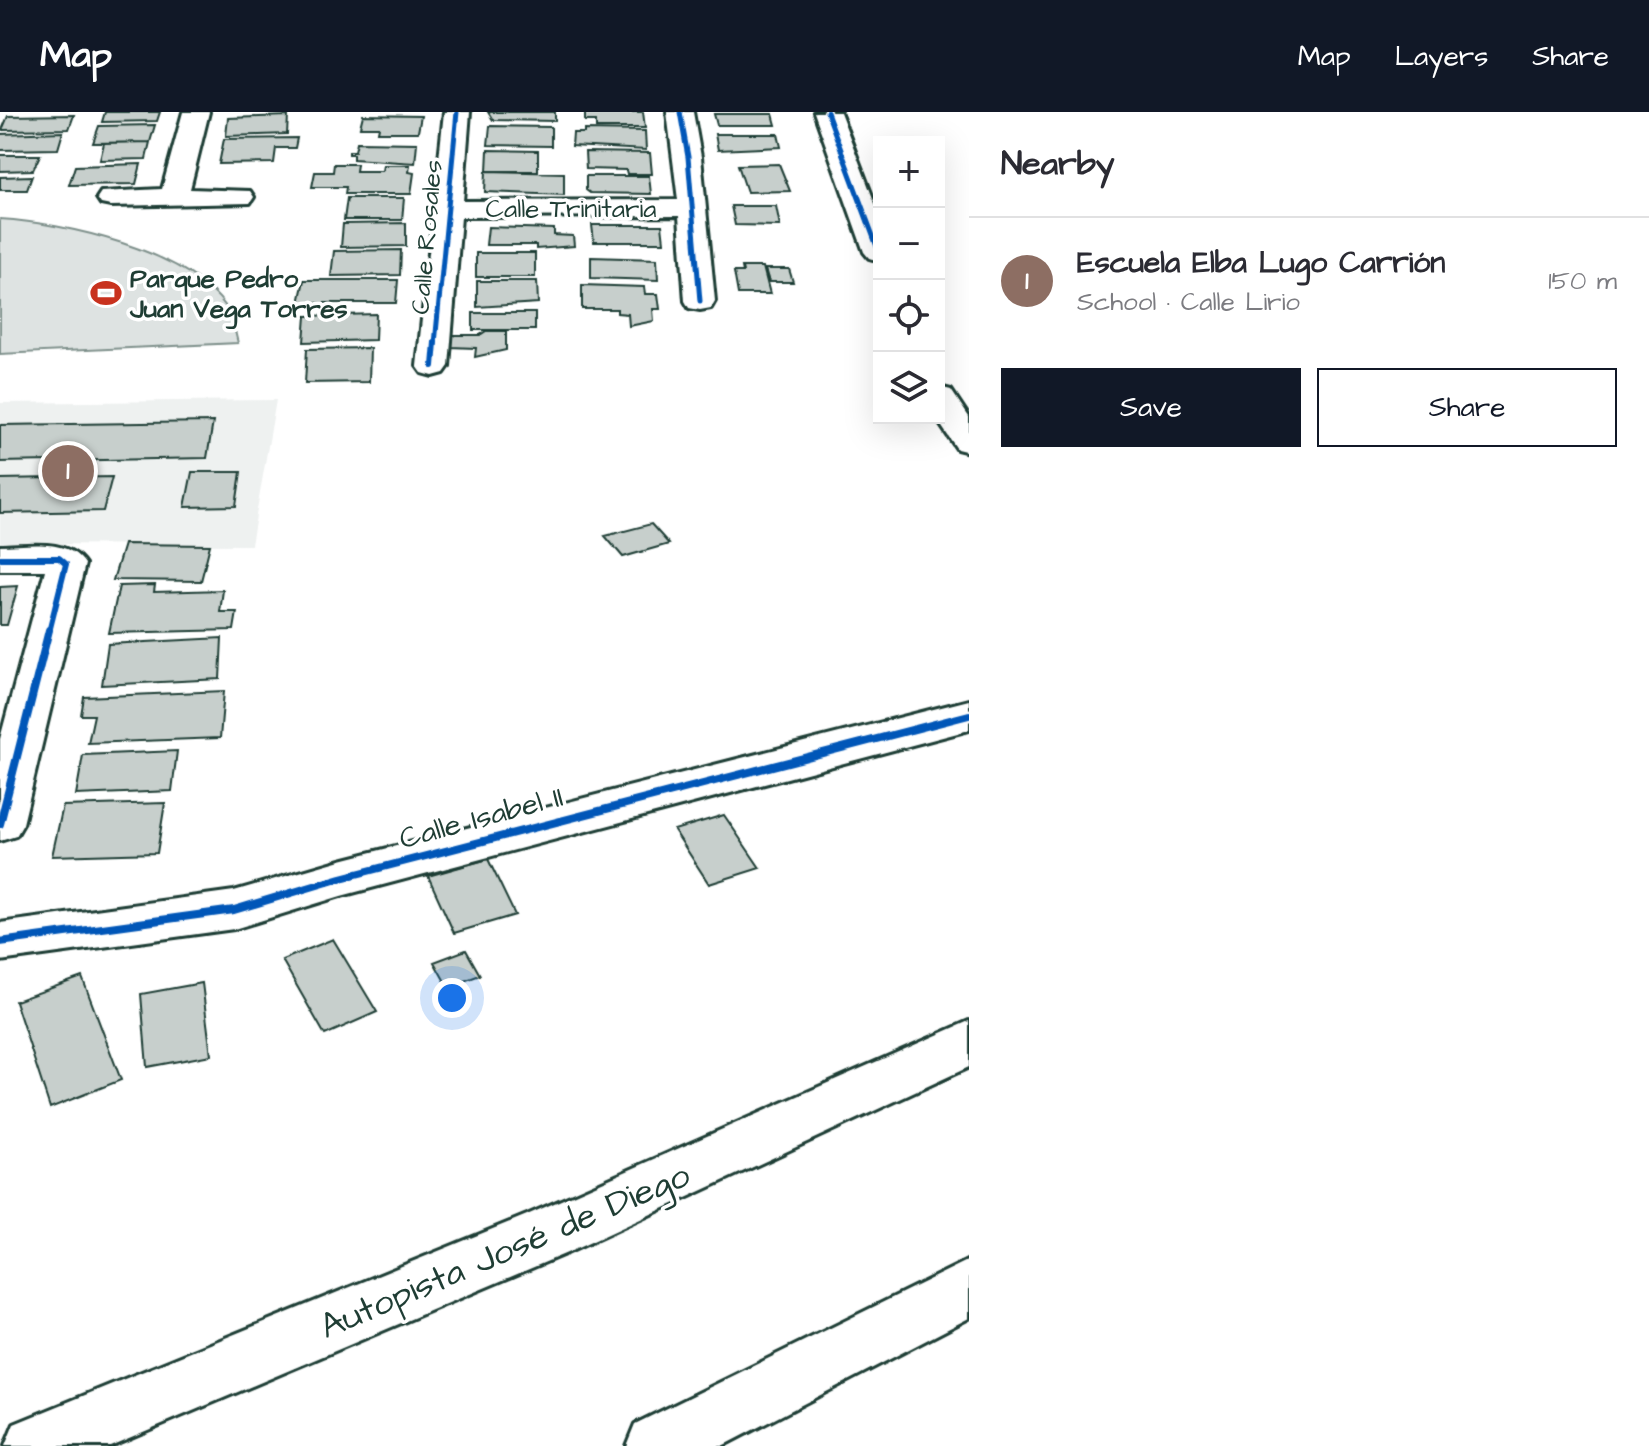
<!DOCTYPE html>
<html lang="en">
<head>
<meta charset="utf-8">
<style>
  :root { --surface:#fff; --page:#f7f7f7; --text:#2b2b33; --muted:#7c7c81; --line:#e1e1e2; --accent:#111827 }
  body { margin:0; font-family:"Architects Daughter",sans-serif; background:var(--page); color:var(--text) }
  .controls { position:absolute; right:24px; top:24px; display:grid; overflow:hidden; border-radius:0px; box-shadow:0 8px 32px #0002 }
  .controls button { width:72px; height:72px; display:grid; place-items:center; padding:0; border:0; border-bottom:2px solid var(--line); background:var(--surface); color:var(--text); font:40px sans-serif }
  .you { position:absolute; left:452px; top:886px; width:28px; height:28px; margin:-20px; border:6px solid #fff; border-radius:50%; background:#1a73e8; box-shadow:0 0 0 12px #1a73e833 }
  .badge { display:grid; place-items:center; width:52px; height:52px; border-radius:50%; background:var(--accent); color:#fff; font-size:26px; font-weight:700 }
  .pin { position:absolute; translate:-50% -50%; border:4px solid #fff; box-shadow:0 2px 8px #0006 }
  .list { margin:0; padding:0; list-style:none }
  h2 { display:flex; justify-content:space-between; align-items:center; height:104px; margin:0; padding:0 32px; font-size:34px }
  h2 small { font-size:26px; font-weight:400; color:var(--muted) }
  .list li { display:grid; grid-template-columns:52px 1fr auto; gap:24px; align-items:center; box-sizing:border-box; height:128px; padding:0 32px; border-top:2px solid var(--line) }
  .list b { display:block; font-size:30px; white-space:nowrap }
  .list p { margin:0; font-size:26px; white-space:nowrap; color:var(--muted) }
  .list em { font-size:26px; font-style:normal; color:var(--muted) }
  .actions { display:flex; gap:16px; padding:24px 32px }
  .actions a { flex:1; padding:18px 0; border:2px solid var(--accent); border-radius:0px; text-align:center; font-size:28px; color:var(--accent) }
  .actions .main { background:var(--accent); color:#fff }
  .icon { flex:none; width:44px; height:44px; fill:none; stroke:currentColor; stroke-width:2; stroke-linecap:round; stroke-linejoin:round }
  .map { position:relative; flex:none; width:969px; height:1334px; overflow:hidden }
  header { display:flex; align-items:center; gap:48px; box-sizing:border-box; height:112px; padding:0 40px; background:var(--accent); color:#fff }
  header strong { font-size:38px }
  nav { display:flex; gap:44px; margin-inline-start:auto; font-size:28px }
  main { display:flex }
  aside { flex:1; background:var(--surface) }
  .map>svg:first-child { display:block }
</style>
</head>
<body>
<header>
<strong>Map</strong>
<nav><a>Map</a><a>Layers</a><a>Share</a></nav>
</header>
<main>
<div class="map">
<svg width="969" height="1334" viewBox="0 0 969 1334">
  <rect width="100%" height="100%" fill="#fff"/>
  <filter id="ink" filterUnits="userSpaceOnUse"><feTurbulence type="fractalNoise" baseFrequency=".0125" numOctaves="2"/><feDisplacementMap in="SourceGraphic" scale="16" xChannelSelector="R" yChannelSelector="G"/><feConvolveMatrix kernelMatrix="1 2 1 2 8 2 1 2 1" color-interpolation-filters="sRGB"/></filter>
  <g filter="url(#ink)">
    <path fill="#eef1f0" d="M276,288L251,433L0,432V291Z"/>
    <path fill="#dee3e2" stroke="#7e908b" stroke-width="2" d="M0,107C65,111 187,138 227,196C233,205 235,221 238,231L0,242Z"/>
    <path fill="#c7cfcc" stroke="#1f3d34" stroke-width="2" d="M105,0H160L157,9L102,10Z
      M488,0H555V9L493,8Z
      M585,0H643L645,16H596V9H585Z
      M714,2H773L776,13H717Z
      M74,3L69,17L2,18L8,4Z
      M363,3L421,4L418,20H378L379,15H360Z
      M288,4L287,22L226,24L228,6Z
      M155,13L150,30L93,31L99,14Z
      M490,14L551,15V34L488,33Z
      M584,18L645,19L646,38L572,34L573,21H584Z
      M63,20L58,37L0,38V22Z
      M715,22H778L781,35L718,38Z
      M297,26L295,36H276L274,51L219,52L224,27Z
      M150,30L146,47L100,48L104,31Z
      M357,30L417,31L415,51L353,47V42H349V39H355Z
      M488,38L538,39V59H487Z
      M585,40L650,41L652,62H627L626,58L586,57Z
      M0,43H40L33,58L0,59Z
      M141,52L136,72L69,73L75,54Z
      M334,52H357L356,59H382L383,53H410L409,60L414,61L411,82H345L346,75H312L315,60H333Z
      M779,52L790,79L747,80L738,53Z
      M486,59L564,61V83L485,80Z
      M32,64L27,78H0V65Z
      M586,64H649L651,82L590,81L586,78Z
      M347,86H404L402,108H344Z
      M731,94H776L780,114L735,113Z
      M406,111V134L341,135L343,112Z
      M592,113H662L664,130H594Z
      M488,115L554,117V123L573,124L574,134L536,137V133H486Z
      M401,138L400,163L331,164L334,139Z
      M476,141H535V165H476Z
      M591,145L657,147L658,168L591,166Z
      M742,155H763L770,182H738L734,160H743Z
      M765,157H789L793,170H769Z
      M304,168H398L396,191H299Z
      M477,169H537L538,191L477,195Z
      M582,173L644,175L645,182H658L660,197H653L654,209L629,214L628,202L617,201V197H582Z
      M473,201H535V218H473Z
      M376,202L375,228L304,230L306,204Z
      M486,219H506V238L475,245L476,236L450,235L451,223H480Z
      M370,236L369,270L305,271L307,237Z
      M213,310L207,346L0,350V313Z
      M192,360H241L236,394L185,395Z
      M112,365L103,399L0,401V367Z
      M651,412L669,432L623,445L605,424Z
      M124,432L210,433L201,469L113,468Z
      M155,473L154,480L223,478L220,500H237L234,518L109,521L119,474Z
      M18,474L7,513H0V475Z
      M222,526L220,567L102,573L108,532Z
      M224,579L220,626L88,631L94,603H81L84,585Z
      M177,639L172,679L76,683L83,643Z
      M165,691L157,741L52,744L63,694Z
      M724,703L760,756L709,772L674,718Z
      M488,747L515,803L454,821L428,764Z
      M333,827L377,900L325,923L282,848Z
      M466,838L480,863L448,875L434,850Z
      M82,865L121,968L50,996L15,889Z
      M202,871L211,943L147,955L141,882Z"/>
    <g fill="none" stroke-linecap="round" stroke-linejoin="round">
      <g stroke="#1f3d34" stroke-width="6">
        <path id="minor" d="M183,0H209L190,77L250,79L254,85L250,91L111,94L101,92L97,86L101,80L162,77Z
          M444,0H470L463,89L678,88L667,0H693L701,45L715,189L711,196L700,198L689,196L685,189L679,104L461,105L449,254L444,261L433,264L422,261L417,254Z
          M814,0H840L879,102V149L869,146L864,140Z
          M939,275L951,278L969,305V340L957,337L936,306H939Z
          M0,434C28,434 67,425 85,452L23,712L16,724L0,729V627L45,458H0Z
          M969,588V618L341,784L234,817L0,849V811L234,779L341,748Z"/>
      </g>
      <g stroke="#1f3d34" stroke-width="6">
        <path id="highway" d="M969,909V955L567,1141L110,1334H5L14,1312L527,1103Z
          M969,1148V1206L722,1334H626L635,1312Z"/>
      </g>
      <use href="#minor" fill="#fff" fill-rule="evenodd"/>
      <use href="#highway" fill="#fff" fill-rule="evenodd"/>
      <g stroke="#fff" stroke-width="8">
        <path id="cycleway-far2" d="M680,0L688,45L700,189
          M827,0L879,140
          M435,232L457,0"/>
      </g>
      <g stroke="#fff" stroke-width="10">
        <path id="cycleway-far1" d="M433,254L435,230
          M0,446H59L66,452L49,520"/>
      </g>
      <g stroke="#fff" stroke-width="13">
        <path id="cycleway" d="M0,712L49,518
          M0,830L234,798L341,766L969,603"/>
      </g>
      <use href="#cycleway-far2" stroke="#0057b8" stroke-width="5"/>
      <use href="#cycleway-far1" stroke="#0057b8" stroke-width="6"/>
      <use href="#cycleway" stroke="#0057b8" stroke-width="8"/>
    </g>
  </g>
  <defs>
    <g id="stadium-bare" transform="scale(2.4)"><path d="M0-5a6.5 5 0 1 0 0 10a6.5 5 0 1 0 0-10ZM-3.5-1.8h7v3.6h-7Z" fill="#c8321e" stroke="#fff" stroke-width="2.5" paint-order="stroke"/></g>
  </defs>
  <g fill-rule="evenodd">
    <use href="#stadium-bare" x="106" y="181"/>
  </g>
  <g text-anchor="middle" stroke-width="7" stroke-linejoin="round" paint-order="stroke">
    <g font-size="26" fill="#1f3d34" stroke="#fff">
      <text x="571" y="105">Calle Trinitaria</text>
      <text transform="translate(426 125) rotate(-85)" y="9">Calle Rosales</text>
    </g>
    <g font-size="26" font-weight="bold" fill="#1f3d34" stroke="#fff" text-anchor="start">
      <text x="130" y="175">Parque Pedro<tspan x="130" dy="30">Juan Vega Torres</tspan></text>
    </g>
    <g font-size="30" fill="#1f3d34" stroke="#fff">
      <text transform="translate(481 705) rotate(-15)" y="10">Calle Isabel II</text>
    </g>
    <g font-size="36" fill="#1f3d34" stroke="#fff">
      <text transform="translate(504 1137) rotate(-23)" y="13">Autopista José de Diego</text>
    </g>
  </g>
</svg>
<div class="controls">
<button>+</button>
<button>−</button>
<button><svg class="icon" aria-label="locate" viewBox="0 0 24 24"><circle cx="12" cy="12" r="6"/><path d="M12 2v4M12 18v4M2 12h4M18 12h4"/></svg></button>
<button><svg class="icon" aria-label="layers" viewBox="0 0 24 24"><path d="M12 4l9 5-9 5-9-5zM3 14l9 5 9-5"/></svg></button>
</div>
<div class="you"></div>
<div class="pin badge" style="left:68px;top:359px;background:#8d6e63">1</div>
</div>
<aside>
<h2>Nearby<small></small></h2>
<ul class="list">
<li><span class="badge" style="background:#8d6e63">1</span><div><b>Escuela Elba Lugo Carrión</b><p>School · Calle Lirio</p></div><em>150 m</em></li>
</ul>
<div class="actions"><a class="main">Save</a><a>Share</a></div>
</aside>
</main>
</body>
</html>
